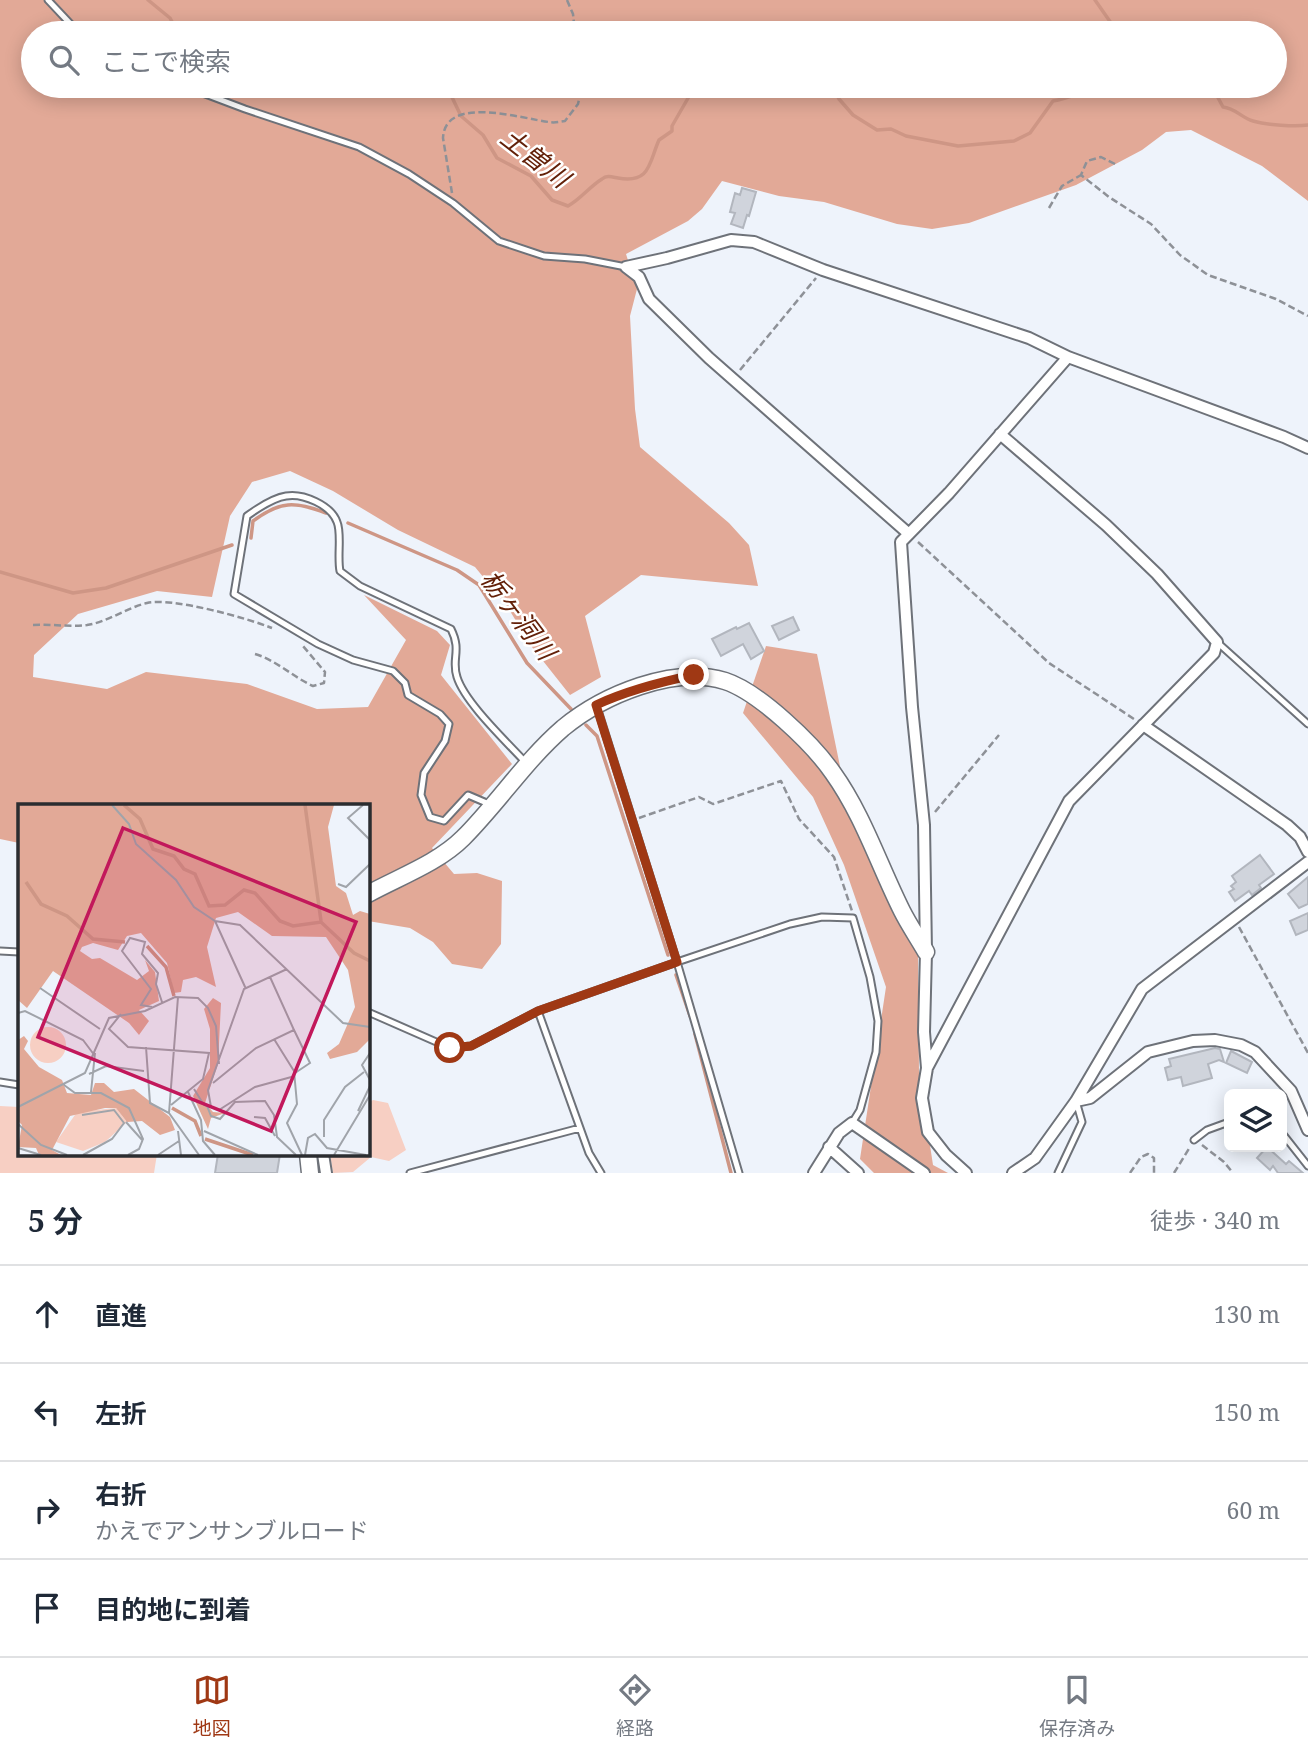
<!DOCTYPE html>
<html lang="ja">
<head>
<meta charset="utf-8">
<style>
  :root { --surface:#fff; --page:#f6f6f7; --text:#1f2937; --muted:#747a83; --line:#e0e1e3; --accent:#9f3814 }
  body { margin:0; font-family:"Noto Serif","Noto Sans JP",serif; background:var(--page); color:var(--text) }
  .controls { position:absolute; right:21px; bottom:21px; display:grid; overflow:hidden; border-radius:10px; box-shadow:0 4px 18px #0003 }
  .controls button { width:63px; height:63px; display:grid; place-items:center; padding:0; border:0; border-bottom:2px solid var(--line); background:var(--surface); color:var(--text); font:35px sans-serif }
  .stop { position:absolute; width:21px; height:21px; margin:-16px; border:5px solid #9f3814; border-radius:50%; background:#fff }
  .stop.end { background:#9f3814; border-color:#fff; box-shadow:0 2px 7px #0008 }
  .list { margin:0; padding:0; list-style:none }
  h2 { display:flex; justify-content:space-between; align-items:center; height:91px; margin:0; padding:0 28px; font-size:30px }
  h2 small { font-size:23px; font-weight:400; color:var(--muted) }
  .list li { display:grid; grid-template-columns:46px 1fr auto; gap:21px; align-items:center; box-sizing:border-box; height:98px; padding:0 28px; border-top:2px solid var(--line) }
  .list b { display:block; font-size:26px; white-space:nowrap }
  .list p { margin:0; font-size:23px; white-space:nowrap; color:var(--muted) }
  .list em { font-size:23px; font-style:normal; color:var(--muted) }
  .icon { flex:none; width:38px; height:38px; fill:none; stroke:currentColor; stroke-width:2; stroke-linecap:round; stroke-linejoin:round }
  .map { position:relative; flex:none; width:1308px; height:1173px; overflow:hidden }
  .search { position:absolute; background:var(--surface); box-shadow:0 4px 18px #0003; left:21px; right:21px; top:21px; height:77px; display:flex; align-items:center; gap:18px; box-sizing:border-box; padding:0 24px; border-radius:38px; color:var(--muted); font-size:26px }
  .sheet { height:483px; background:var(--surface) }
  nav { display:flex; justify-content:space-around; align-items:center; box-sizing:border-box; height:98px; border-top:2px solid var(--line); background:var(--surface); font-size:19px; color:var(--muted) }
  nav a { display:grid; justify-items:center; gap:4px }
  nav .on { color:var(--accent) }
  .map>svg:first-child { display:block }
</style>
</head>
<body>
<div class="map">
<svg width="1308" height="1173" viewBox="0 0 1308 1173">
  <rect width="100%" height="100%" fill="#eef3fb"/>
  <path fill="#f7cfc3" d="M373,1100L388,1103L406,1150L389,1161L371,1157L353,1172L333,1173L330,1154H368V1103Z
    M0,1106L19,1107V1154H157L154,1173H0Z"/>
  <path fill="#e2a997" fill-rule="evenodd" d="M0,0H1308V201L1262,166L1191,130L1166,132L1142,150L1076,185L969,223L932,229L897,224L824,202L779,196L722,181L702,209L688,221L626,254L637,289L630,316L635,409L640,447L729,523L749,545L758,586L641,575L585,616L601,677L570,695L532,647L507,606L475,567L398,530L333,491L290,471L252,482L230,516L212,597L157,591L78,614L34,655L33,677L107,689L146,672L247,684L317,709L368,707L406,640L364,595L437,631L450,645L441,675L512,764L432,848L454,874L477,873L502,881L501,944L482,969L452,964L433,942L410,928L368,921V806H19V843L0,839ZM33,33H1275V86H33Z
    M766,646L817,654L842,776L871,864L918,956L919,1073L933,1165L948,1173H874L860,1159L886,987L844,865L813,797L743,713Z"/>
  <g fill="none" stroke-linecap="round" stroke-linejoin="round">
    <path stroke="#ce9685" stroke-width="3.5" d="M148,0L170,18L178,33
      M1095,0L1118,33
      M388,86L403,90L418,86
      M441,86L449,91L461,116L483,135L497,158L531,176L552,200L568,206C581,199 589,187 602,179C607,175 612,177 618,178C651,184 649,162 659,140L672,131V126L695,86
      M832,86L839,99L853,115L877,130L891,129L906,136L958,146L1014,141L1030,133L1053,101C1067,99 1079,93 1092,89C1098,87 1103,88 1109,86
      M1170,86L1176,90L1184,87L1216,94L1223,107C1235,108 1242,118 1253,121C1267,125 1295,127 1308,125
      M348,523L457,570L479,585L527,663L571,709
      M251,538L253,521C280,501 295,501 326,513
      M0,572L73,593L106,588L232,545
      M586,725L597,736L668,955
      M676,975L690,1016
      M695,1034L731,1173"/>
  </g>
  <path fill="#d0d4dc" stroke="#b2b6be" stroke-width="2" d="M742,188L756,192L749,216L747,215L743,228L731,224L735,213L730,212L735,193L740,195Z
    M793,617L799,630L779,640L772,626Z
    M749,623L764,651L751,659L743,644L721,656L712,639L736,627L737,629Z
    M1260,855L1274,874L1259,885L1261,888L1252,895L1249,891L1235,901L1229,892L1234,889L1231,886L1236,882L1232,876Z
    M1308,877V904L1299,908L1288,894Z
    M1308,913V930L1296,935L1290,921Z
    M1215,1048L1220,1049L1224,1062L1219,1060L1208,1064L1212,1078L1183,1086L1181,1077L1168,1080L1165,1068L1171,1066L1169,1059Z
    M1231,1051L1252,1062L1247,1073L1226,1063Z
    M1267,1147L1286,1164L1289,1161L1303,1173H1278L1273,1166L1270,1170L1257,1158Z
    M218,1154H280L277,1173H215Z"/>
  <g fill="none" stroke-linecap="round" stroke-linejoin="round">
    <g stroke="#6e7279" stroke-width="9">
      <path id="lane" d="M48,0L79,33
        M184,86L245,109L359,147L409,174L453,203L499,241L544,256L585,259L626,267
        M1217,642L1308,724
        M597,707L677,962L739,1173
        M489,804L468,795L444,821L430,817L421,795L424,773L445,741L449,724L440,714L408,695L405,683L393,671L353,660L318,644L234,594L247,516C258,508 273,498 286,496C303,493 331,505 337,522C342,533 337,557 340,571L360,586L451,629C462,651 451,659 457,677C465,703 508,743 527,764
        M0,951L19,952
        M538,1011L589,1153L601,1173
        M368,1012L450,1048L471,1046L538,1011L677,962L790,924L822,917L853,918L870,977L878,1021L876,1052L860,1110L852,1123
        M0,1082L19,1085
        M1282,1133L1308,1166
        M1194,1140L1207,1130L1229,1122
        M410,1173L580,1128
        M1058,1173L1082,1122L1076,1101"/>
    </g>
    <g stroke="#6e7279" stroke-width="14">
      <path id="street" d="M626,267L667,258L731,240L754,242L823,270L1029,338L1068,357L1284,437L1308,448
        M626,267L639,277L649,299L709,358L909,534
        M1143,725L1287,825L1300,837L1308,852
        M927,1068L1069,801L1214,653L1217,642L1157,574L1106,525L1000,434
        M1076,1101L1090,1098L1148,1052L1193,1041L1215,1040L1241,1045L1255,1052L1291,1091L1308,1130
        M829,1147L858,1173
        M323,1154L326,1173
        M814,1173L839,1133L852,1123L924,1173
        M966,1173L946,1155L928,1132L922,1098L927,1068L924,1032L926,952L924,825L912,707L901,542L949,493L1068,357
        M1013,1173L1035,1158L1076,1101L1142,989L1308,862"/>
    </g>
    <g stroke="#6e7279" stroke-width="19">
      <path id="secondary" d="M368,894C399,877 438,863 463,838C498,803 526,760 563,728C603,695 674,665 725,681C759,692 813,744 833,773C863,815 879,865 902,911C909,925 918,938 926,952
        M308,1154L310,1173"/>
    </g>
    <path stroke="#8e9197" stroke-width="2.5" stroke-dasharray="7 3.5" stroke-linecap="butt" d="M567,0L573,14L575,33
      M1115,164L1101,157L1087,161L1081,175L1109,197L1151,224L1180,255L1208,275L1276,299L1308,316
      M452,193L443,138C445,94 523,119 549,122C554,123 559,122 565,121L578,104L582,86
      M1049,208L1062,186L1081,175
      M740,370L816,278
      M918,542L1049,663L1134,719
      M33,625C51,624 69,627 87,625C108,622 126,608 147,603C172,597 247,618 272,628
      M255,654C276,660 293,677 313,686L324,683L325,672L303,646
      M935,812L999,735
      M639,818L699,797L713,804L781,781L799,819L834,857L852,911
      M1239,927L1308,1053
      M1202,1145L1224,1162L1233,1173
      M1130,1173L1141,1157L1148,1154L1154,1158V1173
      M1174,1173L1190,1147"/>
    <use href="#lane" stroke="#fff" stroke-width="5"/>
    <use href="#street" stroke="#fff" stroke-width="10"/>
    <use href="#secondary" stroke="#fff" stroke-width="16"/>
  </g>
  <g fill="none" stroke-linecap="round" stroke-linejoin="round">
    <path stroke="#9f3814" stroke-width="9" d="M450,1048L471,1046L538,1011L677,962L596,705C628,690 660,682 694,675"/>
  </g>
  <g text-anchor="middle" stroke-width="5" stroke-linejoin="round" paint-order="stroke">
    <g font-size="26" font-style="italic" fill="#632008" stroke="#fff">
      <text transform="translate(535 158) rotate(38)" y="9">土曽川</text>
      <text transform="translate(518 615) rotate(53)" y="9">栃ヶ洞川</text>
    </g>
  </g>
  <g transform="translate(18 804)">
    <rect width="352" height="352" fill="#eef3fb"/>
    <path d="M12 241a18 18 0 1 1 36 0a18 18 0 1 1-36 0ZM98,304L109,318L87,338L65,347L38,338L59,308Z" fill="#f7cfc3"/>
    <path d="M0,1H316L310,23L318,82L328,89L335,111L342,107L352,110V235L339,248L312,255L309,249L321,240L337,203L330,166L308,133L254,132L220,108L198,114L189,143L198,183L178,173L165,176L163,188L156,189L149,159L123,129L109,132L100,146L75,139L64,143L62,147L74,155L82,154L119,176L131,167L127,156L137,168L141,197L121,206L131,217L121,231L111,219L35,167L9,204L0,196ZM195,194L203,199L200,260L187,299L195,308L207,309L193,314L190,325L175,292L192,264V225L186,205ZM6,232L10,237L6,245L21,263L44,276L49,289L73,291L77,279H86L96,288L116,285L152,313L157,326L142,331L124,317L109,318L98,304H87L52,312L34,346L43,351H21L18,344L0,343L4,321L0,317V236Z" fill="#e2a997"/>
    <path fill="none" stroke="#ce9685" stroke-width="3.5" d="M106,1L122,15L135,45L156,52L166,65L177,70L191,102L207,101L226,86L237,89L262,117L275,122L303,118L336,149L352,157M287,1L303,117M8,78L23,100L49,112L75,135L107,138M129,142L148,163L156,192M154,304L177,317L183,332M187,335L235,351"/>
    <path fill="none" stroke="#a0a4aa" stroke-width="2" d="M94,1L111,20L118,40L158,76L176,103L197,117L222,121L325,219L352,223M345,1L330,14L352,36M320,80L328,83L352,60M197,117L228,185M22,184L82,225M134,203L123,201L133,185L104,147L112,134L127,138L124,150L140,169L138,180L144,198M0,209L7,207L65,236L77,252M103,210L91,225L110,243L191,249L185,275L153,301M276,226L292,259L277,269M256,235L276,267L279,300L269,319L284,351M128,243L132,299L151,309L181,351M352,249L344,261L352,276M71,270L88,262L126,267M195,279L238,244L276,226L252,173M46,281L57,289H83L111,304L125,335L121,345L110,351M176,285L186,301L201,306L237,283L277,272M73,288L77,249M170,288L183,316L185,337L197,351M189,302L193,312L202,315L217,298L247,297L256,311L259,333L278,351M0,303L67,269L91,214L127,207L157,193L180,194L190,204L198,222L201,260M193,303L190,286L226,185L269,165M340,307L352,282M151,309L160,193M64,311L96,306L106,319L94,335L65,351M236,313L247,314L257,332M108,318L125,337M0,320L23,341L49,351M160,327L163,351M186,327L240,351M306,333V316L327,283L346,268M0,344L23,351M140,351L161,337M287,351L290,334L297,330L309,344L348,351M316,351L352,291"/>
    <path fill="#c2185b" fill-opacity="0.15" stroke="#c2185b" stroke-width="3.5" d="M105,24L338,118L253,327L20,233Z"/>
    <rect width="352" height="352" fill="none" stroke="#2b2d30" stroke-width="3.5"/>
  </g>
</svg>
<div class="controls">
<button><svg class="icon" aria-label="layers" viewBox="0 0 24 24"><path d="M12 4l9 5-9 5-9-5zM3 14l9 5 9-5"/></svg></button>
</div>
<div class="stop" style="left:450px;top:1048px"></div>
<div class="stop end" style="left:694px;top:675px"></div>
<div class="search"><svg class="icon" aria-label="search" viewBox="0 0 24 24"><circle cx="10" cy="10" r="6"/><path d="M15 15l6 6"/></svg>ここで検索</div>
</div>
<section class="sheet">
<h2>5 分<small>徒歩 · 340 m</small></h2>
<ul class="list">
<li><svg class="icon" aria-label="ahead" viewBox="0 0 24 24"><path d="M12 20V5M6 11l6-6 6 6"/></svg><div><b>直進</b></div><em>130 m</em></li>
<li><svg class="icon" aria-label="left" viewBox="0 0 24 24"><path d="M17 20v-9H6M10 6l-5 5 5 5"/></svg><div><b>左折</b></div><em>150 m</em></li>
<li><svg class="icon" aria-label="right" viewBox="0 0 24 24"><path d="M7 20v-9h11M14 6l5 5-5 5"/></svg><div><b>右折</b><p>かえでアンサンブルロード</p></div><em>60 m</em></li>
<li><svg class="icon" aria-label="arrive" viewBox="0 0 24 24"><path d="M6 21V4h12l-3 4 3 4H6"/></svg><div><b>目的地に到着</b></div></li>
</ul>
</section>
<nav>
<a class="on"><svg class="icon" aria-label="map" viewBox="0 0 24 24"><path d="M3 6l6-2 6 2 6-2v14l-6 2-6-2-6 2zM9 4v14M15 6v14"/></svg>地図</a>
<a><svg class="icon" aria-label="directions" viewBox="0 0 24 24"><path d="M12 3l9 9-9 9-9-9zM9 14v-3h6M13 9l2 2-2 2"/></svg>経路</a>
<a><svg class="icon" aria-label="saved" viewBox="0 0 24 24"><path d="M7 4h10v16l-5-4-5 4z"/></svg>保存済み</a>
</nav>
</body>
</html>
